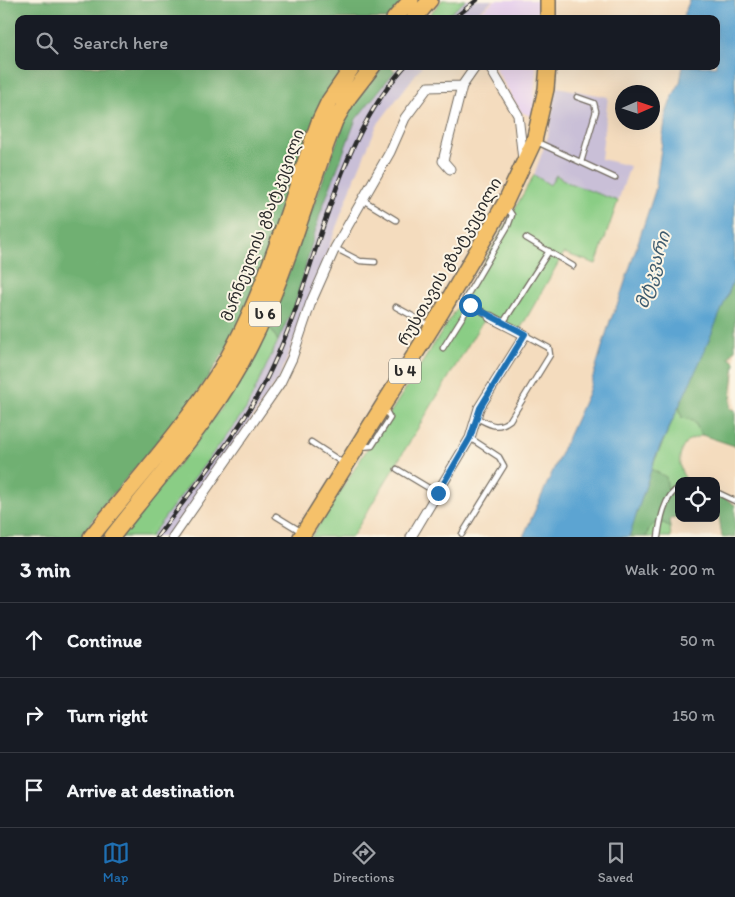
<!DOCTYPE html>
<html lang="en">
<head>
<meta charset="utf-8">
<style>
  :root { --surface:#171b24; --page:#242831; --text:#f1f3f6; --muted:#9ea1a6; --line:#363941; --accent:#1f6fb2 }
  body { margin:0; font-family:Itim,"Noto Sans Georgian",sans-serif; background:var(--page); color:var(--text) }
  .controls { position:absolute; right:15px; bottom:15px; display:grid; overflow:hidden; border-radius:10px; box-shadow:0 5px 20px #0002 }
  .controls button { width:45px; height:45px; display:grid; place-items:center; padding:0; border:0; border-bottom:1px solid var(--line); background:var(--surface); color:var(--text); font:25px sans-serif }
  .compass { position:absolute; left:615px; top:85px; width:45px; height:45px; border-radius:50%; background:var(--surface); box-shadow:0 5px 20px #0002; rotate:87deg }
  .stop { position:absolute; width:15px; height:15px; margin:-11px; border:4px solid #1f6fb2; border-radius:50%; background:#fff }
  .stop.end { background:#1f6fb2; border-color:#fff; box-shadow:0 1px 5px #0008 }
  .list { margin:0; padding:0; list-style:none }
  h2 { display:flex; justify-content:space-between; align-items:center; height:65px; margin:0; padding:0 20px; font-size:21px }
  h2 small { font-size:16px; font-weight:400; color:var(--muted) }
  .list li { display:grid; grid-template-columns:32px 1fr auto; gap:15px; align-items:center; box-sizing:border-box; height:75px; padding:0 20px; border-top:1px solid var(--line) }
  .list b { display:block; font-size:19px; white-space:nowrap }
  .list em { font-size:16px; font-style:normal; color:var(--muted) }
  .icon { flex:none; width:28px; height:28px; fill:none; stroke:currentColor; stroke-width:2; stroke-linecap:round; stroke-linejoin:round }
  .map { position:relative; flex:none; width:735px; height:537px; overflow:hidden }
  .search { position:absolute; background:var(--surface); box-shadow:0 5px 20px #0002; left:15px; right:15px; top:15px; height:55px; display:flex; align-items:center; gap:12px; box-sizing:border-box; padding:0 18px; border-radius:10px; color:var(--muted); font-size:19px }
  .sheet { height:290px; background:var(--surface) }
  nav { display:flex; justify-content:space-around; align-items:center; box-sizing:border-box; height:70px; border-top:1px solid var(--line); background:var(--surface); font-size:14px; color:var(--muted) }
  nav a { display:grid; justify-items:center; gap:2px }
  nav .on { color:var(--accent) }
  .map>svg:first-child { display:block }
</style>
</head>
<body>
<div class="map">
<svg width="735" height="537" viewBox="0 0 735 537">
  <rect width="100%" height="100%" fill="#fcf5e5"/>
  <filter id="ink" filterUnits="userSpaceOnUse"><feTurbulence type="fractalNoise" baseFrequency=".02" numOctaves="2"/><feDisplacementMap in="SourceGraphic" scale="10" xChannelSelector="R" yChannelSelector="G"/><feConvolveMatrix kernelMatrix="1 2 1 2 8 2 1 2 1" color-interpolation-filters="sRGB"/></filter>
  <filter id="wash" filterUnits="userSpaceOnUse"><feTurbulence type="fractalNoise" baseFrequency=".0096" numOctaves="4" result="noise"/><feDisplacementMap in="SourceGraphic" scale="20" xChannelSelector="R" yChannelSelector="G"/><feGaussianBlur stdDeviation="1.12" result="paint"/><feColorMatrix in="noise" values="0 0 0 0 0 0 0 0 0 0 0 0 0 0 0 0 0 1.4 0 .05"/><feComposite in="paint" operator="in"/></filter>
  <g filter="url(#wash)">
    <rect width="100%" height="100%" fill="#f4dcbe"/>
    <path fill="#e8d2ee" d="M495,0H539L538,19H471Z
      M494,66H536L533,117L521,112Z"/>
    <path fill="#c9bfd7" d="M466,0H493L469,19H444Z
      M398,66H422L377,125L354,180L281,375L172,537H150L246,409L295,304L320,214L356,119Z
      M557,87L608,97L601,159L630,166L618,201L569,183L557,175L550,185L534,175L548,136Z"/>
    <path fill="#8acd85" stroke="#5a7c58" d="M442,0H466L444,19H426Z
      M534,175L550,185L556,175L569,183L618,201L596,264L564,253L518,333L487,314L352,537H311L466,294Z
      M269,325L278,341L246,409L150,537H120L194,445L241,380Z
      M679,406L682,418L693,420L702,435C698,438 691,438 688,441C677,451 677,471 688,481H679V502L668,490L665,477L651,469Z
      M655,523H664L670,527L671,537H646L649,529Z"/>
    <path fill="#6fb072" stroke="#4d6e4e" d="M0,0H404L389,19H19V66H350L237,333L193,400L102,507L81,537H0Z
      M384,66H390L395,71L356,119L320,214L295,304L278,341L269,325L349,109Z
      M735,277V349L729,358L735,362L730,408L735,410V446L702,435L693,420L682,418L679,406Z
      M651,469L666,477L668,490L679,502V518L669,519L670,527L664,523H655L649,529L646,537H629Z
      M716,495L722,496L735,505V537H722Z"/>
    <path fill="#5ba4d2" stroke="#43687e" d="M690,0H735V277L702,357L655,458L629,537H523L588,393L610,321L618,303L655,191L666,114L672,97L680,83L683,66H716V19H682Z"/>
  </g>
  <g filter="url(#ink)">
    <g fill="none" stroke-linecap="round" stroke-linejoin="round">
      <g stroke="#71695e" stroke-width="7">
        <path id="service" d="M577,97L594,103L596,111L581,162
          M537,142L615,178
          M363,200L396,220
          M526,238L573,266
          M335,248L360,261L375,262
          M396,307L429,325
          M490,317L465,299L508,226L512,215L506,206
          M503,323L549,251
          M443,348L470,305
          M477,418C491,425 497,430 510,420L550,355L549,348L525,335
          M311,442L343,463
          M361,447L372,446L390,418L385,409
          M397,469L437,493
          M716,492L735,501
          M276,516L302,532
          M462,534L504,466L499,457L470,438
          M658,537C660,522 664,495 679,488"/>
      </g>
      <g stroke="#71695e" stroke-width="11">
        <path id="minor" d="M489,66L518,115L523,160
          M450,169L443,161L462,86
          M173,537L280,383L292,358L311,302L335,248L390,152L405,118L428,87L462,86L476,66
          M411,537L470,438L479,408L525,335L490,317"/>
      </g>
      <g stroke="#71695e" stroke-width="18">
        <path id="trunk" d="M548,0V19
          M394,19L411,0
          M414,19L430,0
          M91,537C137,480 190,422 227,359C267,289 292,198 319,122L329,101L353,66
          M112,537C160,475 216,415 251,344C287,273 306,195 335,121L349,97L373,66
          M301,537L442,311L505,203L534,141L546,89L548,66"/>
      </g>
      <use href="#service" stroke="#fff" stroke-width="4.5"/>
      <use href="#minor" stroke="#fff" stroke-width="9"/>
      <use href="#trunk" stroke="#f5c16b" stroke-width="15"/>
      <g stroke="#2b2b2b" stroke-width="4.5">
        <path id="rail" d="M453,19L477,0
          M157,537C197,482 245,428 273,365C319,267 331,149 405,66"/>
      </g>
      <use href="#rail" stroke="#fcf5e5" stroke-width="2.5" stroke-dasharray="8" stroke-linecap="butt"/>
    </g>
  </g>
  <g fill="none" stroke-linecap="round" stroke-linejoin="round" filter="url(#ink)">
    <path stroke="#1f6fb2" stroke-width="6" d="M438,493L470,438L480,408L525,334L470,305"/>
  </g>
  <g text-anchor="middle" stroke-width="4" stroke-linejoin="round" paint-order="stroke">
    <g fill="#fcf5e5" stroke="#6a6863" stroke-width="1">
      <rect x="249" y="301.5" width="32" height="25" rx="4"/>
      <rect x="389" y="358.5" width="32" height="25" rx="4"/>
    </g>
    <g font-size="15" font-weight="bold" fill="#2b2b2b">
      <text x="265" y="319">ს 6</text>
      <text x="405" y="376">ს 4</text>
    </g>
    <g font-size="16" fill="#2b2b2b" stroke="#fcf5e5">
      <text transform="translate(262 225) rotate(-69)" y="6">მარნეულის გზატკეცილი</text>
      <text transform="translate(449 261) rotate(-60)" y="6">რუსთავის გზატკეცილი</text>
    </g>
    <g font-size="18" font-style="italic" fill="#3e5b6e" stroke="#fcf5e5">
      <text transform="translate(653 270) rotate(-73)" y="6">მტკვარი</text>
    </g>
  </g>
</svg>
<div class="controls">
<button><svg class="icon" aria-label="locate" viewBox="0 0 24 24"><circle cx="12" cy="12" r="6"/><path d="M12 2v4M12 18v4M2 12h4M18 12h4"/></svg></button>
</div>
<svg class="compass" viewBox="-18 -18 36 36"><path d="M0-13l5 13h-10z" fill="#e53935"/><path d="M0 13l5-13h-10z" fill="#9ea1a6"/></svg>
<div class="stop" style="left:470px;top:305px"></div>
<div class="stop end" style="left:438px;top:493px"></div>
<div class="search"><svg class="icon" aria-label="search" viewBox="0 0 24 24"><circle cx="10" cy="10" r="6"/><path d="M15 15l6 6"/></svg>Search here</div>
</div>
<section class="sheet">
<h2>3 min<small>Walk · 200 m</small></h2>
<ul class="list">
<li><svg class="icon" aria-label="ahead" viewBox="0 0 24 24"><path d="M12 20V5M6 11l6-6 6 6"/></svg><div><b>Continue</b></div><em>50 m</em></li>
<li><svg class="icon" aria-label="right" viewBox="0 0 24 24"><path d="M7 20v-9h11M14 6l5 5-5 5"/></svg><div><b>Turn right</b></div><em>150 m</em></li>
<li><svg class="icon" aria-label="arrive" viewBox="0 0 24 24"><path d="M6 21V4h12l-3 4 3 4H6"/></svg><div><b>Arrive at destination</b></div></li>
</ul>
</section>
<nav>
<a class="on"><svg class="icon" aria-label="map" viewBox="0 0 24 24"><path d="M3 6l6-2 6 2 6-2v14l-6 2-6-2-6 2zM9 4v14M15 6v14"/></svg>Map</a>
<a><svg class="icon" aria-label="directions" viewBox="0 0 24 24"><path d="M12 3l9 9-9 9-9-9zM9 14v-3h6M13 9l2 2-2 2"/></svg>Directions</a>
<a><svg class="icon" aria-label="saved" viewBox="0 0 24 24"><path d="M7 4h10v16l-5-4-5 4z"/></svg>Saved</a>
</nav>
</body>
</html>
